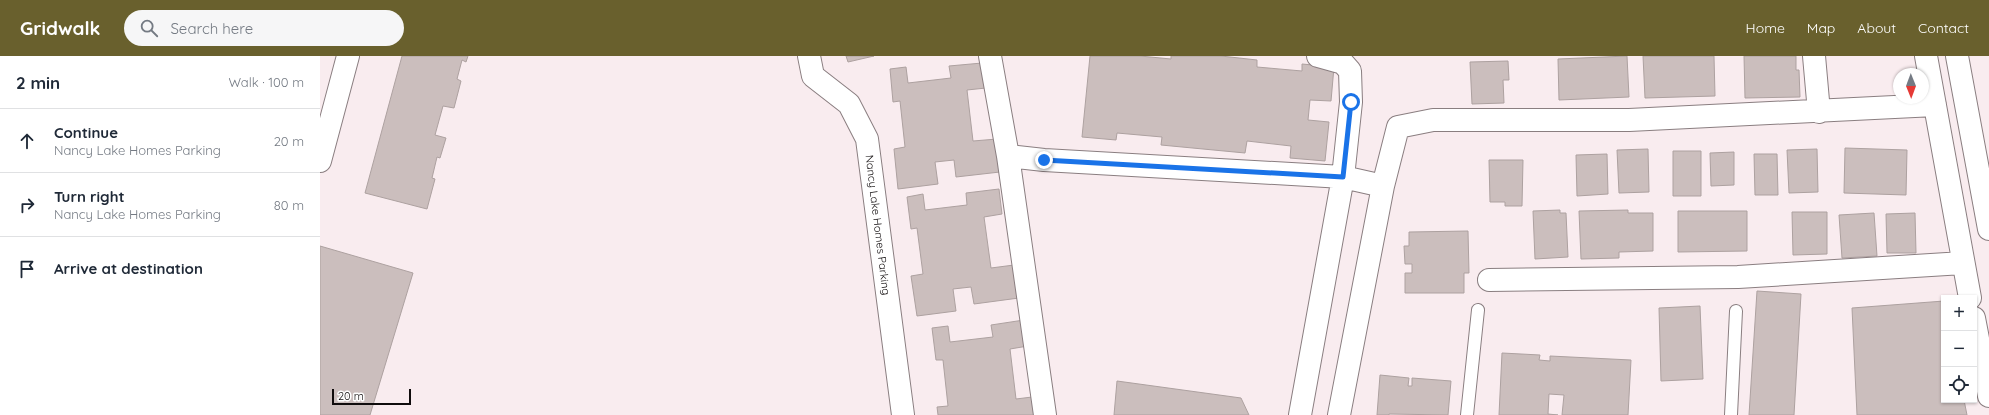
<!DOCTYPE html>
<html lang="en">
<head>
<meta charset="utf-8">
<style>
  :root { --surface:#fff; --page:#f6f6f7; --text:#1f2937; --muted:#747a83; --line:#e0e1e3; --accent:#69602d }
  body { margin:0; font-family:Quicksand,sans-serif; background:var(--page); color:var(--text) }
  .controls { position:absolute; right:12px; bottom:12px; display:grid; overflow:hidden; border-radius:0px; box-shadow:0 1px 3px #0004 }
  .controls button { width:36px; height:36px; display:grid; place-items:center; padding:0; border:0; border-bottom:1px solid var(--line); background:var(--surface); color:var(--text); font:20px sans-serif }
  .compass { position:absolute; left:1573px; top:12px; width:36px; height:36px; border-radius:50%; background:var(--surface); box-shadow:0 1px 3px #0004; rotate:179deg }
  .scale { position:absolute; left:12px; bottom:10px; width:79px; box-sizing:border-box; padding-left:4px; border:2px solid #100c0d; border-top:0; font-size:11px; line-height:14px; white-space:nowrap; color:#100c0d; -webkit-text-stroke:3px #fff; paint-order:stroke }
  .stop { position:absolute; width:12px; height:12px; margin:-9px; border:3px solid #1a73e8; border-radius:50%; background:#fff }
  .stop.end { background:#1a73e8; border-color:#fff; box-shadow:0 1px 4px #0008 }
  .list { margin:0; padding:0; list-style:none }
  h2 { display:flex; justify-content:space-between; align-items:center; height:52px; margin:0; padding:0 16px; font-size:17px }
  h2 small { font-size:13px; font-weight:400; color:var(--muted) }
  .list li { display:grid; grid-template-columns:26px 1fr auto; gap:12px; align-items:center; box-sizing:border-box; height:64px; padding:0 16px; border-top:1px solid var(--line) }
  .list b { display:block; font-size:15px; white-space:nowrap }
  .list p { margin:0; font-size:13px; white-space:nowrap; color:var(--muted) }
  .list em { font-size:13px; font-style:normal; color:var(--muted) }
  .icon { flex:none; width:22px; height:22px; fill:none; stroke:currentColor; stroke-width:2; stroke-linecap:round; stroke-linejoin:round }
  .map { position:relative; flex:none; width:1669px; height:359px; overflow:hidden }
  header { display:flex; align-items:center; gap:24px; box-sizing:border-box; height:56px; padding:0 20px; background:var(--accent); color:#fff }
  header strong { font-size:19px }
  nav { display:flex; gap:22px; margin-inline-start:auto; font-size:14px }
  .search { width:280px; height:36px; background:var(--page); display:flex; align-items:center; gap:10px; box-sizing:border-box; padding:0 14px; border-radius:22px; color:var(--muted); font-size:15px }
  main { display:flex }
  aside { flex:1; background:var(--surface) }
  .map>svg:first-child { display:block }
</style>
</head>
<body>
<header>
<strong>Gridwalk</strong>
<div class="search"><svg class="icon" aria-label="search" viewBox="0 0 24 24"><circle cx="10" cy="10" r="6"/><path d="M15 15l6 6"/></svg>Search here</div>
<nav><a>Home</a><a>Map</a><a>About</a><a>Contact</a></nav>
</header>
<main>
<aside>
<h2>2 min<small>Walk · 100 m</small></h2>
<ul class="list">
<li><svg class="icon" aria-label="ahead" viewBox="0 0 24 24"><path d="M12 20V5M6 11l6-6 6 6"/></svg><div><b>Continue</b><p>Nancy Lake Homes Parking</p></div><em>20 m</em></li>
<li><svg class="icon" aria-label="right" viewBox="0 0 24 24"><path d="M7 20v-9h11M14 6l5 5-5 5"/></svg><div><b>Turn right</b><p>Nancy Lake Homes Parking</p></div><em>80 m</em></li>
<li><svg class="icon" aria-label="arrive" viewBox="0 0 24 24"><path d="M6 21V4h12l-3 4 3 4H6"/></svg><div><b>Arrive at destination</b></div></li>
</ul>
</aside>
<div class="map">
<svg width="1669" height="359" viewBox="0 0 1669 359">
  <rect width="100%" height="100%" fill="#f9ecef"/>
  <path fill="#cbbebd" stroke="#ada1a0" d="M82,0H148L146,6L142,4L137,23L141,25L134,52L123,50L115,79L126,82L120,102L117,101L112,122L115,123L107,153L45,137Z
    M526,0H554L528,6Z
    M770,0H820L851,3V0H901L937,4V11L982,15V8L1014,11L1011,45L990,44L988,64L1009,66L1005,105L970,102L971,90L927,85L925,97L841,89L842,81L797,77L796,84L762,81Z
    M1307,0L1309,41L1239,44L1238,3Z
    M1323,0H1394L1395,40L1325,42Z
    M1424,0H1476V14H1479L1480,41L1425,42Z
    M1188,5L1189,24H1183L1184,47L1152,48L1150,6Z
    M662,7L666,32L647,34L653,85L677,83L680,116L636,121L634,104L615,106L618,128L578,133L574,93L585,91L580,45L573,46L570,13L586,11L588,27L631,22L629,10Z
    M1525,92L1587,94L1586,139L1524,137Z
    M1328,93L1329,136L1299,137L1297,94Z
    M1497,93L1498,136L1469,137L1467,94Z
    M1353,95H1381V140H1353Z
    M1414,96V129L1391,130L1390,97Z
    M1287,98L1288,138L1257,140L1256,99Z
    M1434,98H1457L1458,139H1435Z
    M1169,104H1203L1202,150H1185V146H1170Z
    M679,133L682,158L664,161L671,212L694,209L699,242L654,248L651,231L633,233L636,255L597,260L591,220L603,218L597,172L591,173L587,141L603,138L605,154L647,149L646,137Z
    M1240,154V157H1246L1248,201L1215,203L1213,155Z
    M1308,154V157H1333V195L1299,196V202L1261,203L1259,155Z
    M1358,155H1427V195L1358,196Z
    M1472,156H1507V198L1473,199Z
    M1554,157L1557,200L1522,202L1519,159Z
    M1595,157L1596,197H1567L1566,158Z
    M1148,175L1149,217H1144V237H1085V217H1092V208H1085L1084,190H1089V176Z
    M0,190L93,217L50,359H0Z
    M1437,235L1481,238L1474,359H1429Z
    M1624,245V344H1644L1647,359H1537L1532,252Z
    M1380,250L1383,323L1341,325L1339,252Z
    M704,264L708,290L690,293L696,343L720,340L722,359H618L617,351L628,350L623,304H616L612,272L628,270L630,286L673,281L671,269Z
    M1182,297L1220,299L1219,304L1230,305V300L1311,304L1308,359H1242L1244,339L1229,338L1228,358L1238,359H1179Z
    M1060,319L1089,322L1088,330H1092V322L1131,325L1128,359L1069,358V359H1057Z
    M797,325L921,342L929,359H794Z"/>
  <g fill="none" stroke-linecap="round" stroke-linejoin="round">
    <g stroke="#8a7e80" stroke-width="14">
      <path id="lane" d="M1147,359L1158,254
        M1411,359L1416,255"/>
    </g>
    <g stroke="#8a7e80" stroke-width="24">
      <path id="street" d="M489,0L493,20L529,48L547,83L583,359
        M670,0L688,100
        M1494,0L1499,56
        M1606,0L1650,242
        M1637,0L1669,173
        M0,105L28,0
        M1169,224L1418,221L1643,207
        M1654,262L1669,340
        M725,359L688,100L724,104L1023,121L1063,130
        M980,359L1023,121L1031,46L1030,15L1023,7L998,0
        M1019,359L1063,130L1078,71L1113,64H1309L1615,49"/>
    </g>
    <use href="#lane" stroke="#fff" stroke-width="12"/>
    <use href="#street" stroke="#fff" stroke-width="22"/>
  </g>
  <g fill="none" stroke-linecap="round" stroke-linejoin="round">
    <path stroke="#1a73e8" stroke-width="5" d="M724,104L1023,121L1031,46"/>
  </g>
  <g text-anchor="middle" stroke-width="3" stroke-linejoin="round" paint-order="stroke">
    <g font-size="11" fill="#100c0d" stroke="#fff">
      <text transform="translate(558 169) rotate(83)" y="4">Nancy Lake Homes Parking</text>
    </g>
  </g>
</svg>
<div class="controls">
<button>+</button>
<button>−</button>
<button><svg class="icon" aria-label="locate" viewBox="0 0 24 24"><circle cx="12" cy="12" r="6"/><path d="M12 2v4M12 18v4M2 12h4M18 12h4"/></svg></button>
</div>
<svg class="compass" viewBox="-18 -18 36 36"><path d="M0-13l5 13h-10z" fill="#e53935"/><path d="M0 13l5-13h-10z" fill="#747a83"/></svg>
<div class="scale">20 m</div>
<div class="stop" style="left:1031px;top:46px"></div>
<div class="stop end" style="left:724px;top:104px"></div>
</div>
</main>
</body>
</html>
